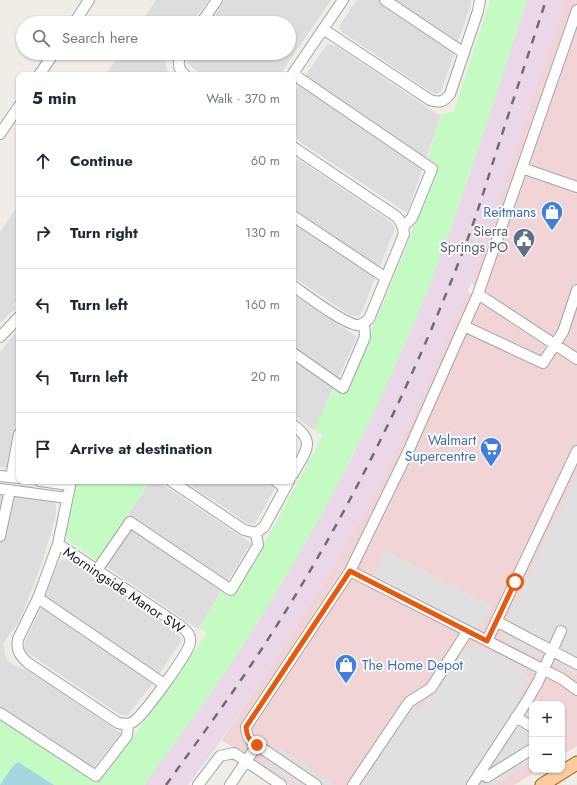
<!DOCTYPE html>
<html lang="en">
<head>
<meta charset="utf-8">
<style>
  :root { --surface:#fff; --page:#f6f6f7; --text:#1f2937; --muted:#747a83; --line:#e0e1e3 }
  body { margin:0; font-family:Jost,sans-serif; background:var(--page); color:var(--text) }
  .controls { position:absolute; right:12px; bottom:12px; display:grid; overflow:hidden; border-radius:8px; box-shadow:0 1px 3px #0004 }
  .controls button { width:36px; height:36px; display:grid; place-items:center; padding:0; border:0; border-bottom:1px solid var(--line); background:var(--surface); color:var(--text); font:20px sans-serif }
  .stop { position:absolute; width:12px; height:12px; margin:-9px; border:3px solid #ea580c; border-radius:50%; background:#fff }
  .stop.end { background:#ea580c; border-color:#fff; box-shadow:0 1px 4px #0008 }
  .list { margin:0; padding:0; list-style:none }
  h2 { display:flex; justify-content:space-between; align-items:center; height:52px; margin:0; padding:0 16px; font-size:17px }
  h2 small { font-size:13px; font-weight:400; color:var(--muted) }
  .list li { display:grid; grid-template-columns:26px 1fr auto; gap:12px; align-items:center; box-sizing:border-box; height:72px; padding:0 16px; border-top:1px solid var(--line) }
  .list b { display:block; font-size:15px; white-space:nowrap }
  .list em { font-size:13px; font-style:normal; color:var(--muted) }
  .icon { flex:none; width:22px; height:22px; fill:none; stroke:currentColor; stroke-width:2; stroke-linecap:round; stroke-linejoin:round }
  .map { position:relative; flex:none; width:577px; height:785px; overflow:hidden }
  .search { position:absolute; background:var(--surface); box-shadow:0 1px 3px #0004; left:16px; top:16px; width:280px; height:44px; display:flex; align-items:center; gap:10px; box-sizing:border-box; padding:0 14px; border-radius:22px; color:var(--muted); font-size:15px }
  .panel { position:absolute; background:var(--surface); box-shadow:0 1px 3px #0004; left:16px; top:72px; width:280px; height:412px; border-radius:8px }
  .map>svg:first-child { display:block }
</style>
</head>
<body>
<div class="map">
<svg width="577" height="785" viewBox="0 0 577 785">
  <rect width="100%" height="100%" fill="#f0ece6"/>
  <path fill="#dedddd" d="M156,0H208L192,23H141Z
    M225,0H331L280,75H202L188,64L187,61L192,53H289V23H210Z
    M357,0H471L470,7L441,92L436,94L431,92L342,32L339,26Z
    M327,44L336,46L437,114L441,115L407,213L293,137V94Z
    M120,53H168L165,64L169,75H106Z
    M298,159L391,222L395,228L361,314L359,316L350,315L293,277V167Z
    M19,204V301L17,300L13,305L16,308L0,323V232Z
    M293,294L357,337L314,430L293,416Z
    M19,329V470L0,467V352Z
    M150,481H157L251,543L198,629L104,565L135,520L128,515Z
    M184,481H279L255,524H249Z
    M0,495L48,501L54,503L56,505V515L42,563L19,622L7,638L4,643V650L7,660L13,665L29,671L121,733L94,767H90L0,707Z
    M68,559L178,633L182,640L153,683L127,716L119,714L28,653L24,648L25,642L41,608L57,565L62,560Z"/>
  <path fill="#f1d5d6" d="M565,0H577V352L471,283Z
    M467,291L577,365V746L562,755V704H532V770H539L514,785H290L222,740L266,675L336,563L376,491L414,413Z"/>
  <path fill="#ead8e8" d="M527,0H565L471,283L414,413L376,491L336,563L266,675L222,739L188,785H144L224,674L256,625L317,522L352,457L409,335L437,266L468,179Z"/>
  <path fill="#c3fbc3" d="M490,0H527C502,77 477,154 450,230C437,266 424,302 408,337C357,455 296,568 224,674C198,712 171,748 144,785H0V717L97,782L129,743L207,633L199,628L223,590L232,597L273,528L323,435L314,429L334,389L343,395C377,320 408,244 437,167L427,160L440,118L441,115L454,111Z
    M77,481H150L97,561L67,539L66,532Z"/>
  <path fill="#e0e0e0" d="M577,474V675L501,638L506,628L504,626Z
    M386,551L492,606L482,625L478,623L475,629L373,576Z
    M476,645L527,669L524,675L530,679L521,694L517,705L532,715V762L496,785H361L414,707L419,710L430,695L433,697L467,646L474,651Z
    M278,747L335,785H295L266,765Z"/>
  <path fill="#a6d7df" d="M18,762L54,785H0L12,767Z"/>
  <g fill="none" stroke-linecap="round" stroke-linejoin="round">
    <g stroke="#a4a4a4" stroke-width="12">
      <path id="minor" d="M385,0L464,53
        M74,23L89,0
        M201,23L217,0
        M323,29L430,100C439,103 444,102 450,94L478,11L480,0
        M181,53C178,61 177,69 185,75
        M293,74L432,169L412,218L403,227
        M39,75L54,53
        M292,75L343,0
        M0,134L19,106
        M293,147L397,217C402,223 403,227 404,234L369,319C365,322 362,325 358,325C345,325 305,294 293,286
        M522,168L577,187
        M293,216L386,278
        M478,294L577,359
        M464,326L543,363L563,332L577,290
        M0,337L19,317
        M293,353L343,388L365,337L364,323
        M293,425C318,442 304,453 293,474
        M0,476L19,478
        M11,477L19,434
        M40,481L70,485
        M171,481L244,530L256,533L264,527L289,481
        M276,481L285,488
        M0,489L67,498
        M0,536L10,490
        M58,544L182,627C188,632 191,636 190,643C188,654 143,716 133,722C128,725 124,724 118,723L28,663C20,656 16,650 18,639L38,598Z
        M58,544L71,481
        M97,570L130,522L231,590L258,545L256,533
        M350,571L407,454L478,294L577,10
        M38,598L164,684
        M496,621L577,664
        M487,641L577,451
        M0,713L96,776L127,736L128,724
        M516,717L532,727
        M257,745L316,785
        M480,772L487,777L532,749
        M198,785L220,756L234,753L281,785
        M230,785L257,745C249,740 247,737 246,727L350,571L562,679L577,690
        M353,785L409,702L431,688L467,632
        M472,785L527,701L538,682L561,631"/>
    </g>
    <g stroke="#9b5900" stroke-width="15">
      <path id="major" d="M542,785L577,763"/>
    </g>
    <use href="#minor" stroke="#fff" stroke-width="10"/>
    <use href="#major" stroke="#fdcb9e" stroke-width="13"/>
    <path stroke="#6e6e6e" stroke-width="2.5" stroke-dasharray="8 8" stroke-linecap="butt" d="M166,785C202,735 239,685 272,633C346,517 408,392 458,264C472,230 483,194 494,159C511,106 529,53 546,0"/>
  </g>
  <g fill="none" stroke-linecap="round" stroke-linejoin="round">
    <path stroke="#ea580c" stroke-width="5" d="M257,745C249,740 247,737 246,727L350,571L487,641L515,582"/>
  </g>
  <defs>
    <g id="shop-pin" transform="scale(1.15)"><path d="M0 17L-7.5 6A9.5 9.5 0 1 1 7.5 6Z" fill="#3f7fe0" stroke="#fff"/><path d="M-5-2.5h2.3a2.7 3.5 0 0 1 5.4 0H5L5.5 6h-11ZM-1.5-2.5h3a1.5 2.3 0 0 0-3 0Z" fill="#fff"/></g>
    <g id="civic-pin" transform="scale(1.15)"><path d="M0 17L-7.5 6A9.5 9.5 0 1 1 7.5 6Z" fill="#5c6f8a" stroke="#fff"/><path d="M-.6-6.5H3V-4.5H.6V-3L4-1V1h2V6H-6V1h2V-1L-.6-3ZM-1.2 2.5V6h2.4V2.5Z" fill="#fff"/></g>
    <g id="supermarket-pin" transform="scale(1.15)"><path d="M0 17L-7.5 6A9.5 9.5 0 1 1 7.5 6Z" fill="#3f7fe0" stroke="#fff"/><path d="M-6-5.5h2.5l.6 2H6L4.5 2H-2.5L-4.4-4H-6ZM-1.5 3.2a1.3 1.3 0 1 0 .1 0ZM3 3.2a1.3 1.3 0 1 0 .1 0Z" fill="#fff"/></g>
  </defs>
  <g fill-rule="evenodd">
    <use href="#shop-pin" x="552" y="212"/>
    <use href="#civic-pin" x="524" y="239"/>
    <use href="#supermarket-pin" x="491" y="448"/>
    <use href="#shop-pin" x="346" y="665"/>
  </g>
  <g text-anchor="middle" stroke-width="3.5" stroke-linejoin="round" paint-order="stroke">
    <g font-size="14" fill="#366cbe" stroke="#fff" text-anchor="end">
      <text x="536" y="217">Reitmans</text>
      <text x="476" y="445">Walmart<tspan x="476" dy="16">Supercentre</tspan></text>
      <text x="362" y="670" text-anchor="start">The Home Depot</text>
    </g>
    <g font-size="14" fill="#4e5e75" stroke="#fff" text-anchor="end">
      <text x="508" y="236">Sierra<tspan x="508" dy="16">Springs PO</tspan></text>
    </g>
    <g font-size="14" fill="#202020" stroke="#fff">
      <text transform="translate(124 590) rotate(34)" y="5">Morningside Manor SW</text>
    </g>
  </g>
</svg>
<div class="controls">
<button>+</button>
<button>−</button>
</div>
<div class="stop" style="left:515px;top:582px"></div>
<div class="stop end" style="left:257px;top:745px"></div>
<div class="search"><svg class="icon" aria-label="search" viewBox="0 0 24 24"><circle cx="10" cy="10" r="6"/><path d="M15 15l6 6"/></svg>Search here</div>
<section class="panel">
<h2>5 min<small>Walk · 370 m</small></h2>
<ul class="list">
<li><svg class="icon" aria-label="ahead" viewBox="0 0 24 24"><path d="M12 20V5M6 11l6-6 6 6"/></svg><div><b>Continue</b></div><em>60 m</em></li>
<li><svg class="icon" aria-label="right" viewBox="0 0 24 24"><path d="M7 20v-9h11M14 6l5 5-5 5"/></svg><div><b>Turn right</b></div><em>130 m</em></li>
<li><svg class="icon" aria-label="left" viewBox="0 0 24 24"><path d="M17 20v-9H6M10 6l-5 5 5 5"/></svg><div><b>Turn left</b></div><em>160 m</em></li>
<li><svg class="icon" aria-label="left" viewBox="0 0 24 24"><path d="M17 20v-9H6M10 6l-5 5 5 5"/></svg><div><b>Turn left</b></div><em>20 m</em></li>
<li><svg class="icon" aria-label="arrive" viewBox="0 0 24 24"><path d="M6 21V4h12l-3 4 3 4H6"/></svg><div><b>Arrive at destination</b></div></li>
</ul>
</section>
</div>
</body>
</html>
